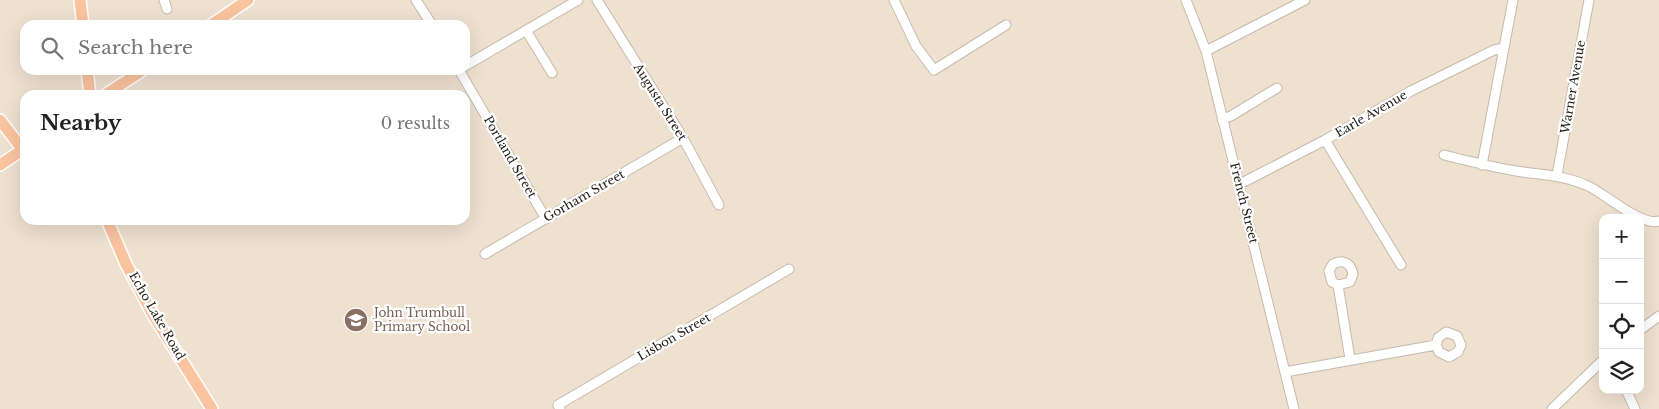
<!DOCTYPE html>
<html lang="en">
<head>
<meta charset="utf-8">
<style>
  :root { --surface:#fff; --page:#f6f6f6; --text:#222; --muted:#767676; --line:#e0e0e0 }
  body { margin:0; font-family:"Libre Baskerville",serif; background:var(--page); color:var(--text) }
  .controls { position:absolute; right:15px; bottom:15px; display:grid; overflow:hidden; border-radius:10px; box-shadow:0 5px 20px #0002 }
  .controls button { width:45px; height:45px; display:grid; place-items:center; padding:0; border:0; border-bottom:1px solid var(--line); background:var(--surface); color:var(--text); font:25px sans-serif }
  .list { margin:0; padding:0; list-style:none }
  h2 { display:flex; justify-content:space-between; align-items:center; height:65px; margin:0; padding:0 20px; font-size:21px }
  h2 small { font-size:16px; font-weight:400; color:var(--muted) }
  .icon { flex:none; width:28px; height:28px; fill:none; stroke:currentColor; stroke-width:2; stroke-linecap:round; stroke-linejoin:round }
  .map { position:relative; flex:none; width:1659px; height:409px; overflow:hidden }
  .search { position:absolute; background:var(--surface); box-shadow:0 5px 20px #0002; left:20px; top:20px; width:450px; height:55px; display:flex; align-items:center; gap:12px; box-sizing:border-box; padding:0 18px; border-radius:15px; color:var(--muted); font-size:19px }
  .panel { position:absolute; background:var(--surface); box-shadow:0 5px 20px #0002; left:20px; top:90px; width:450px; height:135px; border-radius:15px }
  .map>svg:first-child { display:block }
</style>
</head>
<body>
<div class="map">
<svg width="1659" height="409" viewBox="0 0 1659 409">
  <rect width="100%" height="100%" fill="#efe1d0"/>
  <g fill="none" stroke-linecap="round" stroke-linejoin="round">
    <g stroke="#c8baa9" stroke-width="11">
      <path id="minor" d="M164,0L167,9
        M416,0L432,25
        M597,0L683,138L719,205
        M894,0L916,46L934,70L1006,25
        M1186,0L1206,51L1294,409
        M527,32L552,73
        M1206,51L1305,0
        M465,66L578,0
        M459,70L546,219
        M1222,119L1231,116L1277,88
        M1325,140L1401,265
        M1444,155C1468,161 1492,167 1516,171C1541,175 1564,175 1588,186C1604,193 1642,227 1659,221
        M1482,165L1513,0
        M1557,175L1589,0
        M1240,184L1325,140L1411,91L1494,50L1504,48
        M485,254L683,138
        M1338,285L1332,282L1329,271L1333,264C1343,259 1351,263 1353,274L1350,282L1338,285L1350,359
        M1640,330L1659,316
        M1285,372L1436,345L1438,338L1446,332L1457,336L1461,345L1458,352L1449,357L1439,352L1436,345
        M1626,390L1635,409
        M560,409L558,405L789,269
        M1552,409L1603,360"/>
    </g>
    <g stroke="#fff" stroke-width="14">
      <path id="major" d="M80,0L83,25
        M211,25L248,0
        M87,70L90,95
        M105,95L143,70
        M0,120L22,149
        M0,165L25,148
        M107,220L126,264L152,313L212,409"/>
    </g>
    <use href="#minor" stroke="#fff" stroke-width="9"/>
    <use href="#major" stroke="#fbc4a0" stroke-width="11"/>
  </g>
  <defs>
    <g id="school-disc" transform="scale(1.25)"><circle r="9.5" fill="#8d6e63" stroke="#fff"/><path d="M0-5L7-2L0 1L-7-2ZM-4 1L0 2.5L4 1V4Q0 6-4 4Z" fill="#fff"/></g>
  </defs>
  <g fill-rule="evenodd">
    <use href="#school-disc" x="356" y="320"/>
  </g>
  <g text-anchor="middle" stroke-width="4.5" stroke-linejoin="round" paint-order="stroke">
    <g font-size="12" fill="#1f1a14" stroke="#fff">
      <text transform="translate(1573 87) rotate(-80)" y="4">Warner Avenue</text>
      <text transform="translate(660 102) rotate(58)" y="4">Augusta Street</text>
      <text transform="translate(1371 114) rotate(-30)" y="4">Earle Avenue</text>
      <text transform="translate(510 157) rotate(60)" y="4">Portland Street</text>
      <text transform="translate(584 196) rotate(-30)" y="4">Gorham Street</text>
      <text transform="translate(1244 203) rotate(76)" y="4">French Street</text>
      <text transform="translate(157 316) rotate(60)" y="4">Echo Lake Road</text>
      <text transform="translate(674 337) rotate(-30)" y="4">Lisbon Street</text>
    </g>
    <g font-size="12" fill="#785e54" stroke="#fff" text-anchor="start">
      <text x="374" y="317">John Trumbull<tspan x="374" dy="14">Primary School</tspan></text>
    </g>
  </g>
</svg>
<div class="controls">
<button>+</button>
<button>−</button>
<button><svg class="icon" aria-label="locate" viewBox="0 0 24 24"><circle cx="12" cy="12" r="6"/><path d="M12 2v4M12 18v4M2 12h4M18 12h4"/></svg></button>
<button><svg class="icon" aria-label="layers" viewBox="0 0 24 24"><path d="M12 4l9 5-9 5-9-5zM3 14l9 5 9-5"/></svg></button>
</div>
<div class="search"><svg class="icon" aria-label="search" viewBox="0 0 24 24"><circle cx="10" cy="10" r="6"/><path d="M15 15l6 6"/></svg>Search here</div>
<section class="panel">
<h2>Nearby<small>0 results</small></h2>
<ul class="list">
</ul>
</section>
</div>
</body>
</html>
